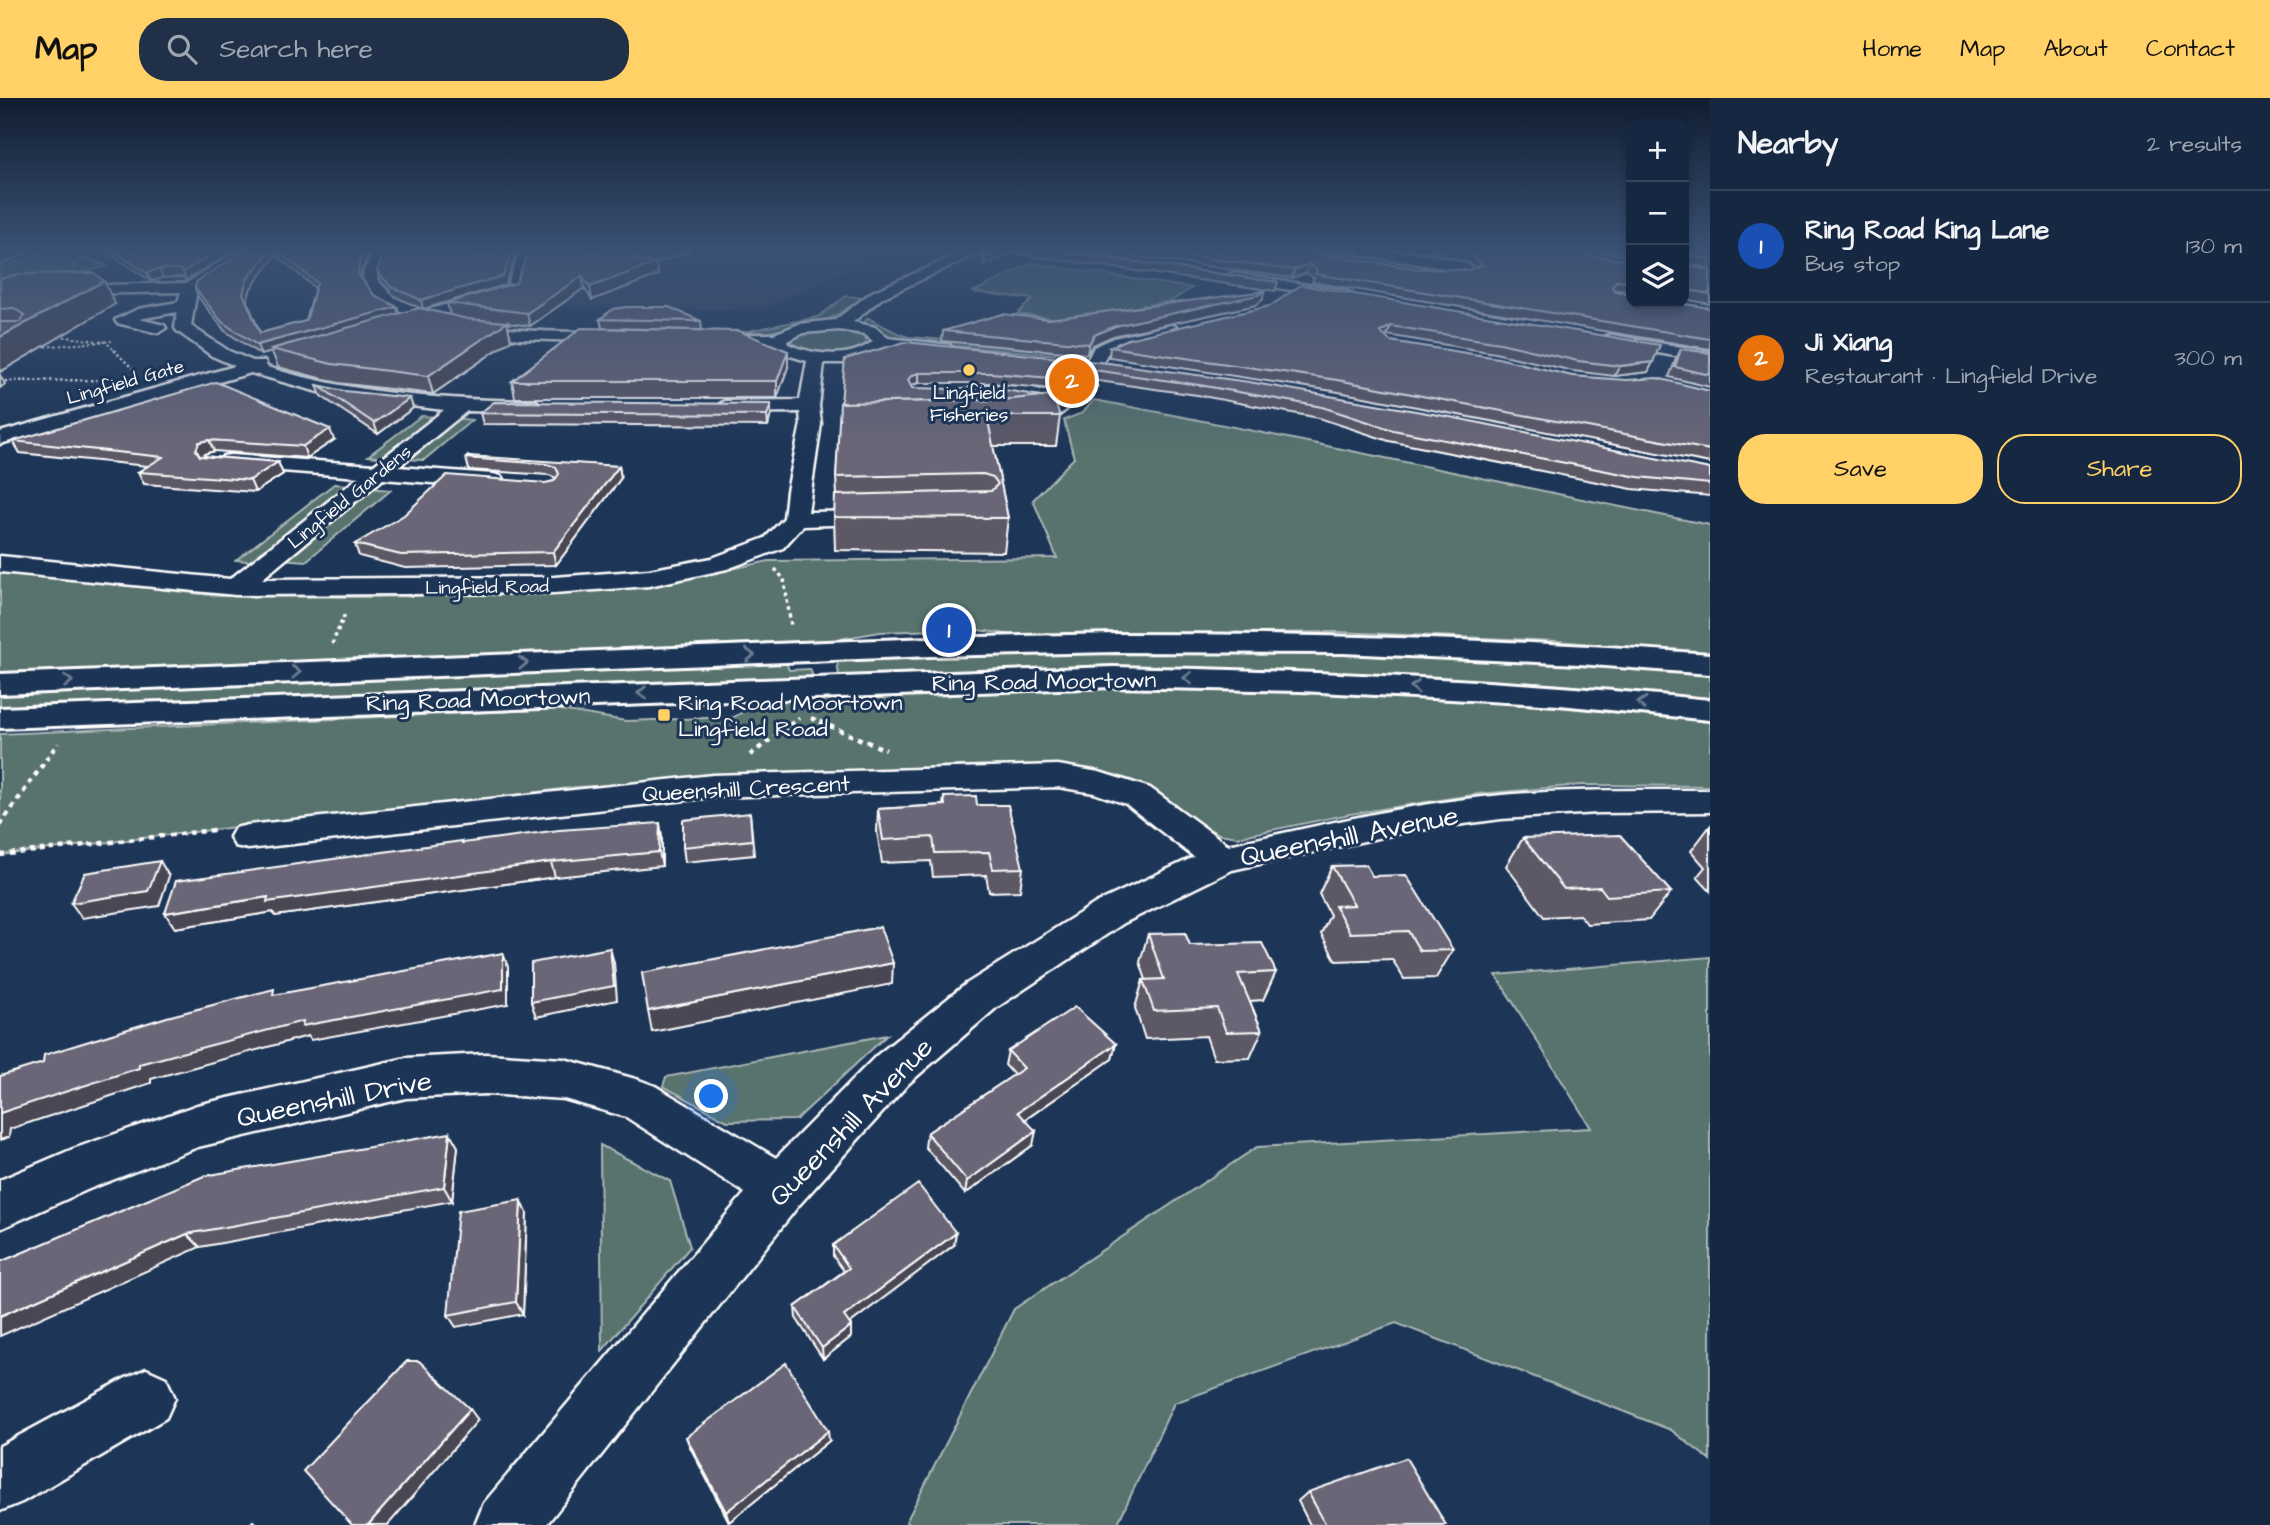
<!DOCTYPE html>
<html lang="en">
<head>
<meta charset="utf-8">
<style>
  :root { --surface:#162841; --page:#1f3048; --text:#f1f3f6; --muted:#9ea6b1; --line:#35445a; --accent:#ffd166 }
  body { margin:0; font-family:"Architects Daughter",sans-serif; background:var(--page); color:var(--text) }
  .controls { position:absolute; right:21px; top:21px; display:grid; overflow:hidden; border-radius:14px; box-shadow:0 4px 10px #0003 }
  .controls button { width:63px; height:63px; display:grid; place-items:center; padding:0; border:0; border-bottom:2px solid var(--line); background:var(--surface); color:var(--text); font:35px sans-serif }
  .you { position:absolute; left:712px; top:999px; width:24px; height:24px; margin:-18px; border:5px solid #fff; border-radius:50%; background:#1a73e8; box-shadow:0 0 0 10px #1a73e833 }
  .badge { display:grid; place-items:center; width:46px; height:46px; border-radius:50%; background:var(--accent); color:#fff; font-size:23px; font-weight:700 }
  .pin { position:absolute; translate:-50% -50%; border:4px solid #fff; box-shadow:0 2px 7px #0006 }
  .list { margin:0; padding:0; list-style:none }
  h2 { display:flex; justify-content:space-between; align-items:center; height:91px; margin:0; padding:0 28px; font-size:30px }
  h2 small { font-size:23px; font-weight:400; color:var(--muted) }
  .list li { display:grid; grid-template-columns:46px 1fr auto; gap:21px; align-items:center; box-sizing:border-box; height:112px; padding:0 28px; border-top:2px solid var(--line) }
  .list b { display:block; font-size:26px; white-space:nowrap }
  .list p { margin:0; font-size:23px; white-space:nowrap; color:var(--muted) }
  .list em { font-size:23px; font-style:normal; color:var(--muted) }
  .actions { display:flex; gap:14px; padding:21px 28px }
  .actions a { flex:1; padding:16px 0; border:2px solid var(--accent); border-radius:28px; text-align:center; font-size:24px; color:var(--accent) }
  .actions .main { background:var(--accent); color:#111 }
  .icon { flex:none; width:38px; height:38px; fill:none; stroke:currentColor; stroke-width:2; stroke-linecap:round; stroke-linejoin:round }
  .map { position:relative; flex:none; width:1710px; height:1427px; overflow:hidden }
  header { display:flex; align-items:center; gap:42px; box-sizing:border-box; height:98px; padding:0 35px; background:var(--accent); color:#111 }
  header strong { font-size:33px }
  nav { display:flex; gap:38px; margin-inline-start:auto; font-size:24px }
  .search { width:490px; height:63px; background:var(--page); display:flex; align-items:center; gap:18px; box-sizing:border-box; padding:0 24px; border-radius:28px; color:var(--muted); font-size:26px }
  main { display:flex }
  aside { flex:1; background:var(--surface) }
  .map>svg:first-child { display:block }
</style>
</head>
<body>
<header>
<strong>Map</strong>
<div class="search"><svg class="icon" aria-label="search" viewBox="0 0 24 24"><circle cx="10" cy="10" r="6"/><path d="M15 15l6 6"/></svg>Search here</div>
<nav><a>Home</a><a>Map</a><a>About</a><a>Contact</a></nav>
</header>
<main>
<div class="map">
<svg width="1710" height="1427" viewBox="0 0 1710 1427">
  <rect width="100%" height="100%" fill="#1d3557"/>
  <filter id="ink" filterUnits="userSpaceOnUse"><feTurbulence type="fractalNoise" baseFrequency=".0143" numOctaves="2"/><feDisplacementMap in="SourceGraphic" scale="14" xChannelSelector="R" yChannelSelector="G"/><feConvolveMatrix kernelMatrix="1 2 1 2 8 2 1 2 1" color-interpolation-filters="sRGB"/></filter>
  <g filter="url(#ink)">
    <path fill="#344461" d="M446,153H886L763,211L674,212L557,208L497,198L479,193Z"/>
    <path fill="#58726e" stroke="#acb8b6" stroke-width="2" d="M46,153H101L87,160L107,168L0,198V171Z
      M1294,153H1351L1462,171L1439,175Z
      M1032,165L1192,190L1171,203L1060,221L1017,216L1033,201L973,194Z
      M846,198L864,200L826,223L768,234H743L818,219Z
      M868,220L899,236L909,239L1082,253L1058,257L901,243L866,226L865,223Z
      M836,231L865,239L867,245C851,259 806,261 791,244L800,235Z
      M1094,302C1300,340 1504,386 1710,427V555L1556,543L1336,534L1023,538L970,531L880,534L834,542L0,577V473L219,498L373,499L555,494L666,485L769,463L1057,460L1033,402L1074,360L1064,322L1082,315Z
      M421,318L439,319L388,360L368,358Z
      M453,320L472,322L424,362L403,361Z
      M334,386L354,387L258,464L236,462Z
      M368,390L391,392L306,463L279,461Z
      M1189,552L1544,562L1710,576V601L1551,586L1191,569L839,578L837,563Z
      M786,565L789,572L810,571L813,579L0,609V596Z
      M1103,590C1306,592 1509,601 1710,624V688L1582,687L1478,696L1350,716L1238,739L1219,736L1199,726L1161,696L1131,682L1092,671L1046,667L951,668L577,689L268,729L253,727L0,757V636L555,611L626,623L734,619L760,604L911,595Z
      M1710,859V1362L1671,1332L1396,1225L1174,1305L1117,1427H912L906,1424L1014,1211L1257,1049L1591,1030L1496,877Z
      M887,937L796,1022L727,1023L663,988L666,979Z
      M600,1047L670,1083L690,1149L602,1253Z"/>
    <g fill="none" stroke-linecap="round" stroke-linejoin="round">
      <g stroke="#fff" stroke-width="5">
        <path id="minor" d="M10,153H27L0,166V157Z
          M237,153H253L197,191L191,228L229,253L253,263H265L267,269C355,296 444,302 536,303L546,309L536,315L467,313L398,369L493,376L501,378L504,383L501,388L493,390L383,381L262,481L554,479L649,472L712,460L765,440L784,420L787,393L801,326L800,314L725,315L715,309L725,303L800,302L807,263L774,253L771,246L712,245L704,240L706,237L774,236L799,226L835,222L872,194L966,153H983L882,200L853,224L875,229L888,240L950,247L952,251L950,255L886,249L867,260L848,265H824L819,308L821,326L808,414L882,413L890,415L894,420L890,425L803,428L783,450L727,471L649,488L554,495L236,497L0,474V458L230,481L359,379L231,369L223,368L220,363L223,358L231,357L374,367L444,312L336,299L251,275L0,346V334L235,268L212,258L177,233L175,230L177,214L139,221L164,227L166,230L158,235L117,225L115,222L138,211L178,204L181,194L30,197L0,206V197L29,189L187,185ZM839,232L864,236L873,243C851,262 813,257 788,246L787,243L803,235Z
          M371,153H383L386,158L378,173L377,182L394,199L424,213L507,189L520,153H538L531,158L518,195L440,218C497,235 559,234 617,234L625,239L617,244L521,241L484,237L423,223L393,232L387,230L385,227L387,224L408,218L383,205L363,183L364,173L372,158Z
          M1354,153C1379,152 1462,155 1477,174L1475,177C1459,181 1432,185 1419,174L1421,171L1458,172L1361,157Z
          M1232,175L1346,193L1353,197L1346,201L1227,182L1225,179Z
          M1171,227L1177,229L1179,232L1177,235L1126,248L1107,256L1101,269L1095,270L1086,265L1094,249L1114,240Z
          M1612,237L1710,254V264L1606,246L1604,242L1606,238Z
          M975,287L1029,289L1061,297L1069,309C1058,322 1016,336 1004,322L1007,318L1036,314L1048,307L1047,305L1029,301L968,297L966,293Z
          M1058,667L1099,674L1150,690L1228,747C1319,728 1409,705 1502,697C1571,691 1641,692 1710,692V714L1598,715L1501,721L1405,734L1232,772L1124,825L996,910L908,986L799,1107L546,1427H475L484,1405L745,1095L626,1019L564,1001L486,996L406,1000L198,1049L89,1091L0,1131V1082L73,1051L197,1007L406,960L486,956L564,961L639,982L655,988L776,1060L876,958L966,886L1096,805L1194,759L1126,706L1094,695L1058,689L713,699L248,751L235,748L230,739L235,730L248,727L713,677Z
          M146,1271L166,1280L175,1300L166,1320L22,1404L0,1413V1348L126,1280Z"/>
      </g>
      <g stroke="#fff" stroke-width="6">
        <path id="highway" d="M1116,536C1315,536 1512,541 1710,556V576L1579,566L1343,555L1116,554L931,558L0,596V576L931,540Z
          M1113,569C1313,573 1511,582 1710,602V622L1560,607L1301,593L1113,589L0,630V610Z"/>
      </g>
      <path stroke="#fff" stroke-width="2" stroke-dasharray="2.5 2.5" stroke-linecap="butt" d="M88,160L106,167
        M72,168L101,153
        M59,238L106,244L116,254
        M40,249L112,243"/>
      <path stroke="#fff" stroke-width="2.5" stroke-dasharray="2.5 2.5" stroke-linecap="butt" d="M114,252L138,276
        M0,283L110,282
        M1081,297L1094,296L1098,287"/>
      <path stroke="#fff" stroke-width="3.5" stroke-dasharray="3.5 3.5" stroke-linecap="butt" d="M775,471L784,481L791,528
        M332,546L345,516"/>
      <path stroke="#fff" stroke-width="4.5" stroke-dasharray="5 5" stroke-linecap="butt" d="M811,620L886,652
        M750,657L799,620
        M0,727L58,645
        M0,757L214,732"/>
      <use href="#minor" fill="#1d3557" fill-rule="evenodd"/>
      <use href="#highway" fill="#1d3557" fill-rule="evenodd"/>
    </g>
    <path fill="#5b5866" stroke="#fff" stroke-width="2" fill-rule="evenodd" d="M105,153H233L186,182L184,179L163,180L151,183Z
      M243,153H370L361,173V180L374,197L397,209L398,215L422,211L394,198L380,182L377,173L478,160L516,157L505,187L424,211L450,217L447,205L516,185L656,165L658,177L592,202L584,190L530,228L507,225L511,242L433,296L338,285L278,269L272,254L261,257L225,233L198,199L195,190ZM276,157L315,190L306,223L260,235L247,203L251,190Z
      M982,153H1062L1278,184L1275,193L1012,155L984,167Z
      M1094,153H1295L1419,171L1468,172L1474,170L1469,165L1438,156L1403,153H1559L1631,163V193L1614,192L1616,194L1710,210V251L1312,184L1314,180L1306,175L1292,180Z
      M1324,153H1358L1357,158Z
      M1590,153H1631V158Z
      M1684,153H1710V170L1686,166V167L1710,173V206L1684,201Z
      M0,181L115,206L0,274Z
      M1262,202L1256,207L1113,238L1093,247L1087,256L942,243L943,233L1049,221Z
      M1270,208L1653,264L1648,274L1614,278L1573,273L1495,255L1387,237L1385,239L1390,243L1572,278L1710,293V365L1333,293L1109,259L1110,249Z
      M600,221L701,223L702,232L602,230Z
      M1681,251L1710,255V289L1669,279L1676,261Z
      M845,261L1108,265L1710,371V398L1632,391L1389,343L1319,320L1197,297L1085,281L1083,288L1066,286L1063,292L990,285H919L911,288L912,290L1060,318L1056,348H993L1008,420L1004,454L835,452L834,419L837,397L836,379Z
      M788,269L777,300H515L512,283Z
      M317,287L413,310L378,336L321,298Z
      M480,315L771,316L768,328L483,326Z
      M334,342L307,360L214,353L204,356L203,358L278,364L283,376L255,394L144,386L138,374L147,368L20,355L13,343Z
      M466,360L619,368L621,380L556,467L405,470L359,458L355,446L554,383L556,380L549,377L469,372Z
      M944,699L977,707L1023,770L1020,793L989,794L986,777L933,779L931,763L882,765L877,734L878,711L943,707Z
      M750,715L754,757L685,764L683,749Z
      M1710,728V793L1697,779L1705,769L1691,753Z
      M662,739V768L555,779L275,818L273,814L175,830L165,815L463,745Z
      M1523,740L1671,794L1649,822L1587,826L1580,817L1544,819L1506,768Z
      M1332,768L1372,778L1453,852L1436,880L1404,881L1392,861L1336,863L1321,836L1330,817L1319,796Z
      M1148,836L1190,847L1276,874L1263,902L1250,903L1262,933L1250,960L1214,961L1206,938L1145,941L1135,910L1143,882H1146L1140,864Z
      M1116,946L1112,961L1025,1022L1033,1047L965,1096L925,1049L927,1035L1014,977L1005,967L1008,953Z
      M458,1049L452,1103L200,1149L0,1164Z
      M521,1102L527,1115L523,1216L456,1229L448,1217Z
      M833,1147H954L849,1225L851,1228V1239L823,1261L796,1220L795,1209L844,1173L833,1158Z
      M686,1339L829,1343L729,1424L690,1349Z
      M1308,1394L1446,1427H1310L1298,1403Z"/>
    <path fill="#4a4753" stroke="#fff" stroke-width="2" d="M217,153H233L186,182L183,174Z
      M270,153H274L276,157L251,190L246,204L243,195L247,181Z
      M364,153H370L361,173V185L358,176L359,164Z
      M513,153H515L516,157L505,187L423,211L421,202Z
      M658,153H691L656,165L658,177L592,202L590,189L634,162Z
      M999,153H1013L1012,155L984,167L985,159Z
      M1309,166L1306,175L1292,180L1294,172Z
      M159,171L163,180L151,183L147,175Z
      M582,178L584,190L530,228L527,215Z
      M104,183L115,206L0,274V239Z
      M1265,193L1262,202L1256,207L1113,238L1093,247L1087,256L1089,246L1094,237L1115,228Z
      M397,209L399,218L271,251L272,254L261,257L257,247Z
      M507,224L511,242L433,296L428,278Z
      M1391,228L1387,237L1377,244L1380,234Z
      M788,253V269L777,300V283Z
      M1653,264L1648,274L1614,278L1620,268Z
      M1087,271L1085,281L1083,288L1084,277Z
      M919,275V285L911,287L908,282L912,277Z
      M1067,275L1066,286L1063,292L1064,281Z
      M0,277L5,286L0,290Z
      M410,300L413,310L378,336L374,325Z
      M771,306V316L768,328L767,317Z
      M330,331L334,342L307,360L303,348Z
      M209,342L214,353L204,356L201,363L196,352L199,344Z
      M278,364L283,376L255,394L250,382Z
      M619,368L621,380L556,467L553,454Z
      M660,725L662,739V768L659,754Z
      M160,763L169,778L159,808L82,820L71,805Z
      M551,764L555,779L275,818L273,814L175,830L165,815L268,799Z
      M610,850L614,865L617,902L536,919L531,904Z
      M503,855L508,869V906L311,942L308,938L151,981V985L10,1031L9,1039L0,1042V1015L139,966Z
      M893,865L892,886L652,934L648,913Z
      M1116,946L1112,961L1016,1028L1018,1014Z
      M1036,1033L1033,1047L965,1096L967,1083Z
      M450,1035L458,1049L452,1103L444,1089Z
      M521,1102L527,1115L523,1216L516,1204Z
      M956,1135L954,1147L845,1229L844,1218Z
      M187,1136L200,1149L0,1238V1218Z
      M851,1228V1239L823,1261L822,1250Z
      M470,1311L478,1322L388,1427H368Z
      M828,1333L829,1343L729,1424L726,1414Z"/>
    <path fill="#6a6677" stroke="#fff" stroke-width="2" d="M114,153H217L183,174L180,171H159L147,175Z
      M243,153H270L247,181L243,195L260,235L306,223L317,185L278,153H364L359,164L358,176L374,197L397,209L257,247L222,224L195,190L196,184Z
      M384,153H458L478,160L503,153H513L503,178L421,202L391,189L377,173Z
      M529,153H658L634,162L656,165L590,189L582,178L527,215L447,205L516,185Z
      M984,153H999L985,159Z
      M1055,153H1062L1278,184Z
      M1154,153H1295L1419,171L1468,172L1483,167L1472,157L1458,153H1559L1631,163V184L1616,183L1612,189L1616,194L1631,196V205H1677L1710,210V241L1315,176L1317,172L1309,166L1294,172Z
      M1684,153H1710V161L1689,157L1686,160V167L1710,173V196L1689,192L1684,193Z
      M94,175L104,183L0,239V224H20L24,217L14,210L0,211V181L18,176Z
      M1301,187L1660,247L1653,264L1620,268L1578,263L1500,245L1391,228L1380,234L1390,243L1498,260L1572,278L1626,282L1657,280L1710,293V352L1337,282L1110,249L1128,241L1270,208Z
      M1265,193L1258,197L1115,228L1094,237L1089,246L943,233L1002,216L1049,221Z
      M627,209H669L701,223L600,221L613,211Z
      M419,210L468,221L507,224L428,278L332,266L271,251Z
      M581,230L739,233L788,253L777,283H512Z
      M905,244L1108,265L1249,284L1450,319L1710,371V386L1638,379L1393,332L1322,309L1199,287L1087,271L1084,277L1067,275L1064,281L991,275H919L912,277L908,282L912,290L1005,292L1041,298L1012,301L841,305L845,261Z
      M1681,251L1710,255V277L1675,269Z
      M216,284L330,331L303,348L209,342L199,344L196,352L200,358L278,364L250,382L138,374L163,359L13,343Z
      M317,287L344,293L410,300L374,325Z
      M1052,297L1060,318H987L1008,420L834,419L835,397L991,393L998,386L993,379L983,376L836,379L840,305L1003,302Z
      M494,304L771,306L767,317L480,315Z
      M468,358L619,368L553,454L401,457L355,446L404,417L447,377L545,385L554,383L559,376L556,369L546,366L466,360Z
      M976,698L977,707H1008L1023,770L993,771L989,754L935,755L933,739L883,742L878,711L945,707L944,699Z
      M750,715L752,742L683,749V722Z
      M660,725L659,754L551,764L267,804L268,799L165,815L176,783L462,743V745L559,732Z
      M1620,737L1671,794L1607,798L1600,789L1564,791L1523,740Z
      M160,763L148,793L71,805L85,775Z
      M1366,767L1372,778L1406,777L1453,852L1420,853L1408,833L1350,835L1335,808L1354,807L1332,768Z
      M880,829L893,865L648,913L642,875Z
      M1185,835L1190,847L1262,845L1276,874L1238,876L1262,933L1226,934L1217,910L1154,913L1143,882L1164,881L1148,836Z
      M610,850L614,888L531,904V865Z
      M503,855V891L302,928L303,923L139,966V970L0,1015V978L43,965L44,957L167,919L274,891L273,897Z
      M1075,909L1116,946L1018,1014L1036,1033L967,1083L927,1035L1024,970L1008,953Z
      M450,1035L444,1089L187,1136L0,1218V1164L204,1078Z
      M918,1086L956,1135L844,1218L851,1228L822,1250L795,1209L849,1170L833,1147Z
      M521,1102L516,1204L448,1217L458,1113Z
      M407,1263H419L470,1311L368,1427H352L303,1373Z
      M786,1265L828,1333L726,1414L686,1339Z
      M1406,1360L1446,1427H1326L1308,1394Z
      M253,1423L257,1427H249Z"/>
    <defs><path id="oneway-chevron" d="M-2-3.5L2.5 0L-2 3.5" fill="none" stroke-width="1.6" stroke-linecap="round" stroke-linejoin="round" transform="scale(1.75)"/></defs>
    <g stroke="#6c7c92">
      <use href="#oneway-chevron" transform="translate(750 557) rotate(-2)"/>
      <use href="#oneway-chevron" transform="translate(523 565) rotate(-2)"/>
      <use href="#oneway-chevron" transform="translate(296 574) rotate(-2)"/>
      <use href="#oneway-chevron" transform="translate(1188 580) rotate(-179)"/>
      <use href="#oneway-chevron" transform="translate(68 583) rotate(-2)"/>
      <use href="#oneway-chevron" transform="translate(1415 589) rotate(-177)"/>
      <use href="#oneway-chevron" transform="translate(642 595) rotate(178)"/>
      <use href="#oneway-chevron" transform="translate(1642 605) rotate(-174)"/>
    </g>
  </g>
  <linearGradient id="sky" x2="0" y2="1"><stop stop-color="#101d30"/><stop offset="0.43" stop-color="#3a5174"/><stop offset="1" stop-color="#3a5174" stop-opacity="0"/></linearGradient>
  <rect width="1710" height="352" fill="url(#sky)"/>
  <g fill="#ffd166" stroke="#1d3557" stroke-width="2.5">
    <circle cx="969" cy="272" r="7"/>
    <rect x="657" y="610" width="14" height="14" rx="3.5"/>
  </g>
  <g text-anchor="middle" stroke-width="6" stroke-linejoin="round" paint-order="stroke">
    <g font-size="19" fill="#fff" stroke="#1d3557">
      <text transform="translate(125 283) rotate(-16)" y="7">Lingfield Gate</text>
      <text transform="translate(349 398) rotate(-39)" y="7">Lingfield Gardens</text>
      <text transform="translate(487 488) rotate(-1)" y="7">Lingfield Road</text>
    </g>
    <g font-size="19" fill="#fff" stroke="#1d3557">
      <text x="969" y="301">Lingfield<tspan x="969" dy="22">Fisheries</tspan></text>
    </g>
    <g font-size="23" fill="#fff" stroke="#1d3557">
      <text transform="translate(1044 583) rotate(-1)" y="8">Ring Road Moortown</text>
      <text transform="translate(478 601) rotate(-2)" y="8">Ring Road Moortown</text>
      <text transform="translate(746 690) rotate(-3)" y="8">Queenshill Crescent</text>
    </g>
    <g font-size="23" fill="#fff" stroke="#1d3557" text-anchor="start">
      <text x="678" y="612">Ring Road Moortown<tspan x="678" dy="26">Lingfield Road</tspan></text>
    </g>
    <g font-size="28" fill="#fff" stroke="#1d3557">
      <text transform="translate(1349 737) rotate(-11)" y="10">Queenshill Avenue</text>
      <text transform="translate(334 1000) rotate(-11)" y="10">Queenshill Drive</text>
      <text transform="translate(850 1023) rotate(-46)" y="10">Queenshill Avenue</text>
    </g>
  </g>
</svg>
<div class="controls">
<button>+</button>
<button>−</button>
<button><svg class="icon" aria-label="layers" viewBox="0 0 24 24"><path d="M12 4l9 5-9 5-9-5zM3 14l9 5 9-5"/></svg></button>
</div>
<div class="you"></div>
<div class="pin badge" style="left:949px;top:532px;background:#1a4fb4">1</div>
<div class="pin badge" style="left:1072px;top:283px;background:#e8710a">2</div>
</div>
<aside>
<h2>Nearby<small>2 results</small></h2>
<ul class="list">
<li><span class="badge" style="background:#1a4fb4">1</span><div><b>Ring Road King Lane</b><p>Bus stop</p></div><em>130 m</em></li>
<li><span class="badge" style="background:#e8710a">2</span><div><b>Ji Xiang</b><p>Restaurant · Lingfield Drive</p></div><em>300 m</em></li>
</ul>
<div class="actions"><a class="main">Save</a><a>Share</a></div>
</aside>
</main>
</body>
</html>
